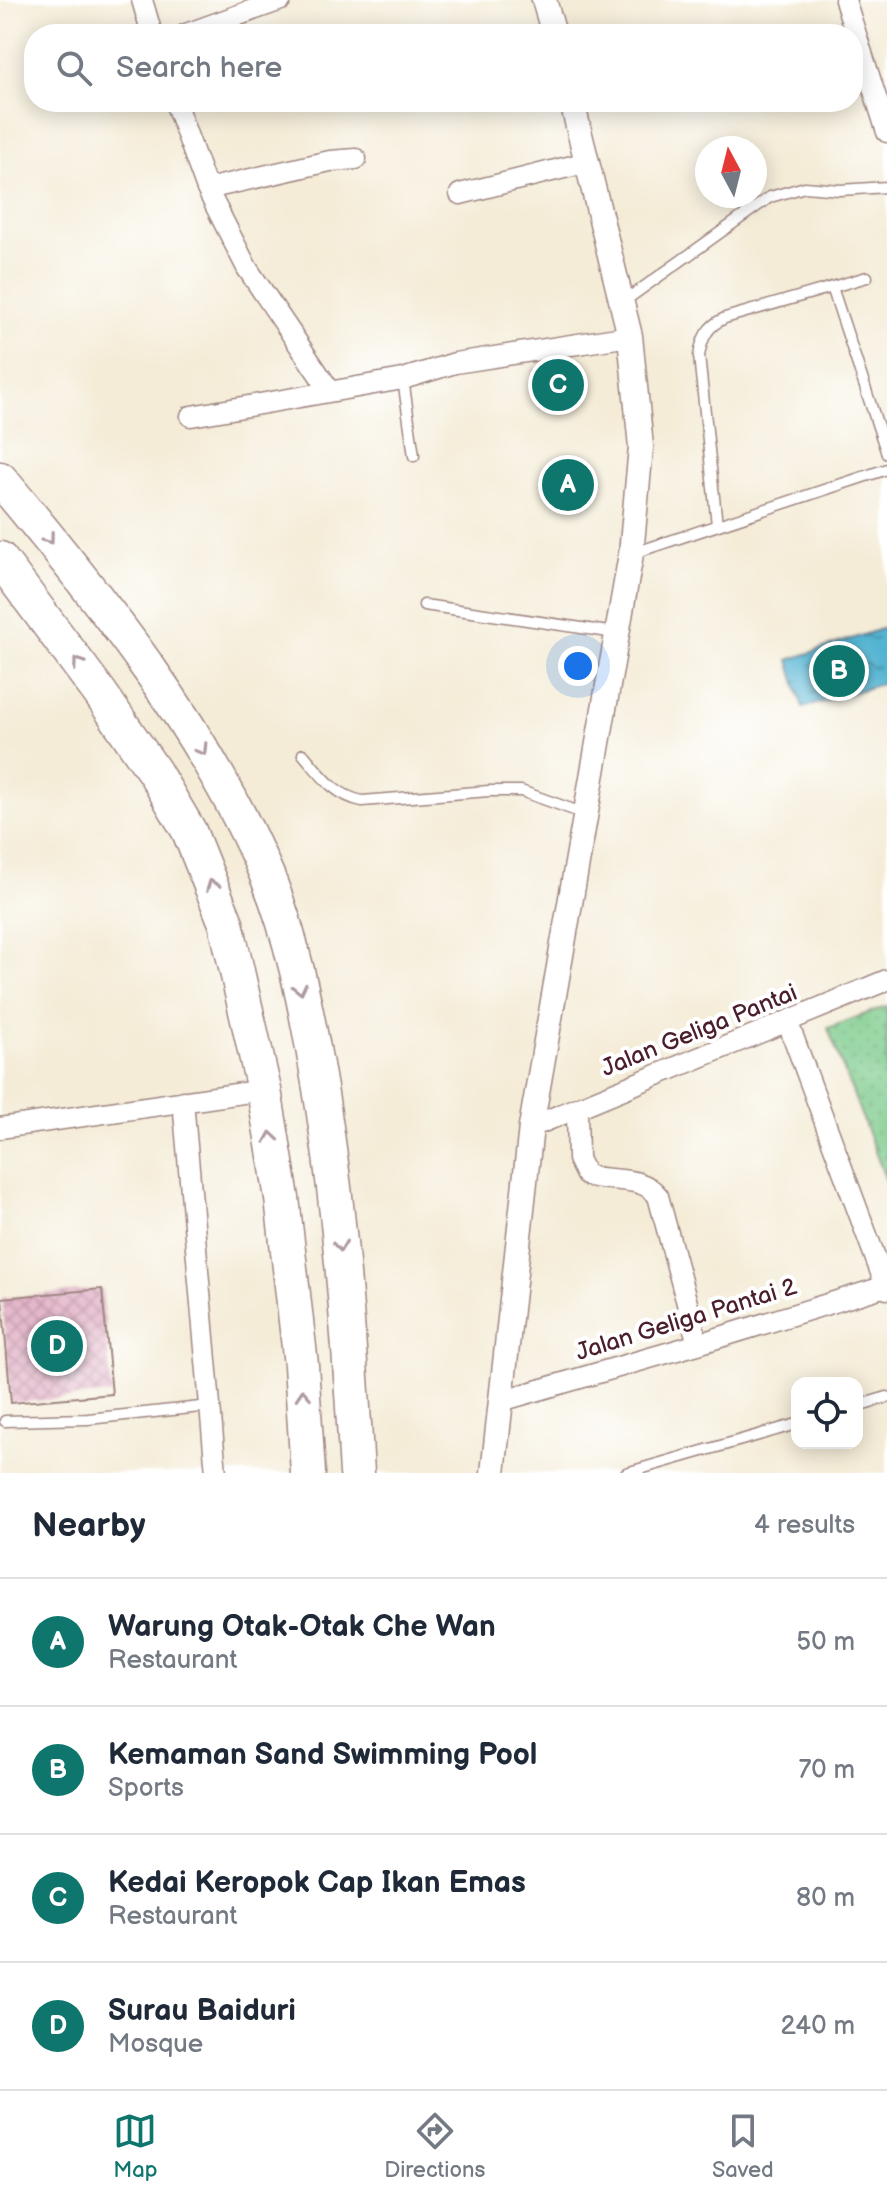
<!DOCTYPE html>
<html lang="en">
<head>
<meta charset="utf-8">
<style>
  :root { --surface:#fff; --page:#f2f2f3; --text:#1f2937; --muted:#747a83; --line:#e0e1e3; --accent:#0f766e }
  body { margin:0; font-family:"Balsamiq Sans",sans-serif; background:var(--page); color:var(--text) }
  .controls { position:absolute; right:24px; bottom:24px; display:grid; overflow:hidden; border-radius:16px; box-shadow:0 4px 20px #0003 }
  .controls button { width:72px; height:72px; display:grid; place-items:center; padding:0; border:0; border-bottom:2px solid var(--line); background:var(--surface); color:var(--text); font:40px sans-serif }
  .compass { position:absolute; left:695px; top:136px; width:72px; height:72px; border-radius:50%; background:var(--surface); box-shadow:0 4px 20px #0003; rotate:353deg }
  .you { position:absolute; left:578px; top:666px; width:28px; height:28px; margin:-20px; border:6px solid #fff; border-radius:50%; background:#1a73e8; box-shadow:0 0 0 12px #1a73e833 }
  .badge { display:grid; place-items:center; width:52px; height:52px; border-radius:50%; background:var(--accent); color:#fff; font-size:26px; font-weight:700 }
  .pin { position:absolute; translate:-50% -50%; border:4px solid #fff; box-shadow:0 2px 8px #0006 }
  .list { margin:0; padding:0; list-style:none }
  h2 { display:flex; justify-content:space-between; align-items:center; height:104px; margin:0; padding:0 32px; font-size:34px }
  h2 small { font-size:26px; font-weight:400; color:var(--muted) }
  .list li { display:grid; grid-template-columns:52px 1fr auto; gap:24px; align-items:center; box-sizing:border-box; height:128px; padding:0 32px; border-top:2px solid var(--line) }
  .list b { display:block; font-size:30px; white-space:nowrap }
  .list p { margin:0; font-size:26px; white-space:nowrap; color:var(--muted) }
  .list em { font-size:26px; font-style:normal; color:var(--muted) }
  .icon { flex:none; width:44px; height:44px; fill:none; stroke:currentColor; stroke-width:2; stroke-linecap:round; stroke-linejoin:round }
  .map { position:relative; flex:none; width:887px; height:1473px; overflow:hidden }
  .search { position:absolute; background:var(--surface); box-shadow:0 4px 20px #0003; left:24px; right:24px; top:24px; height:88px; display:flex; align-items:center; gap:20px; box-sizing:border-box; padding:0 28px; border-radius:32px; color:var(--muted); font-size:30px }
  .sheet { height:616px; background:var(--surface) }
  nav { display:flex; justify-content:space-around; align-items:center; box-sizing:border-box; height:112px; border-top:2px solid var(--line); background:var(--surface); font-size:22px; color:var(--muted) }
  nav a { display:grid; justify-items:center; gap:4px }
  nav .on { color:var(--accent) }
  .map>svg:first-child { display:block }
</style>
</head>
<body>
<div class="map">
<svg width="887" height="1473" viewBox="0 0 887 1473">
  <defs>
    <pattern id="park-dots" width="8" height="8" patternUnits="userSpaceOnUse" patternTransform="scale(2)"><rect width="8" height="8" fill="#7bca8a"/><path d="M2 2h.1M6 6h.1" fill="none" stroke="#6cad77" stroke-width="1.8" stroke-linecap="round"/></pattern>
    <pattern id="water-ripples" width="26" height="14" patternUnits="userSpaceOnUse" patternTransform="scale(2)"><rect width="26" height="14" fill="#53b4d2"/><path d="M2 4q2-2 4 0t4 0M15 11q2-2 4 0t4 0" fill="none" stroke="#4792ab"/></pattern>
    <pattern id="building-cross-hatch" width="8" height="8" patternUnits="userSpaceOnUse" patternTransform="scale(2)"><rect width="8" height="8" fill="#dfa7c0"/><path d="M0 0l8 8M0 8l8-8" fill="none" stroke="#b7879c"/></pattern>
  </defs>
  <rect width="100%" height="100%" fill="#fff"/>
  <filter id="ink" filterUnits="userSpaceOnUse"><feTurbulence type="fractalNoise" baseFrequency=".0125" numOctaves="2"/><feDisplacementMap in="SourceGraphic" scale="16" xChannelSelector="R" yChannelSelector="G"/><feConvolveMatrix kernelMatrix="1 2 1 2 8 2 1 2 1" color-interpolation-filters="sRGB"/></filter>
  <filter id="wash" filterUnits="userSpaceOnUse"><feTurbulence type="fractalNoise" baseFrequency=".006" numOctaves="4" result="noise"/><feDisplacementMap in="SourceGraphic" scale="32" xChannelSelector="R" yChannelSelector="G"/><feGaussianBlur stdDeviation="1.8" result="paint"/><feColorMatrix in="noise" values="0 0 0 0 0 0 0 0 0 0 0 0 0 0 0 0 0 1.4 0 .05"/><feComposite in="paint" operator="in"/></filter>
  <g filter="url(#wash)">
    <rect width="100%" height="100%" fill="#f4ecd7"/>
    <path fill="url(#park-dots)" stroke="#62745a" stroke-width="2" d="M887,1006V1183L828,1028Z"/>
    <path fill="url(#water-ripples)" stroke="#4e6a7e" stroke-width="2" d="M887,627V682L803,708L789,660Z"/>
    <g id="blocks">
      <path fill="url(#building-cross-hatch)" d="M576,362L583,400L540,409L533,370Z
        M102,1289L112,1394L11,1403L2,1298Z"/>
    </g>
  </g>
  <g filter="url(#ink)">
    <use href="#blocks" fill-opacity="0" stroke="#9f8681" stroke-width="2"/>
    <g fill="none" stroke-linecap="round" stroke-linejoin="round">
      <g stroke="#9f8681" stroke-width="13">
        <path id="service" d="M832,287L887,454
          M623,302L770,197L805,187L840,190L887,187
          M403,379L414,456
          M717,525L699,356C702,338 707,326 725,318L867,277
          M631,554L887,469
          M424,605L616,633
          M303,754C321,775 334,795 362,801L489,791H521L585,814
          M857,1406L887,1397
          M5,1421L88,1419L210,1406
          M626,1473L797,1424"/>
      </g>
      <g stroke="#9f8681" stroke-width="23">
        <path id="minor" d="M142,0L152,34
          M845,0L887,132
          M186,34L281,0
          M175,102L207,189L247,268L330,391
          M207,189L330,161L356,159
          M460,194L588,162
          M191,416L403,379L455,363L630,336
          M788,1023L887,1289
          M183,1101L216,1473
          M577,1108L578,1159L586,1175C610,1183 641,1174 658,1196L698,1344
          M531,1127L887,980
          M0,1128L264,1090
          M501,1401L698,1344L886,1286"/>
      </g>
      <g stroke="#9f8681" stroke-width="27">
        <path id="tertiary" d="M544,0L554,34
          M493,1473L531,1127L631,554L641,447L630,336L572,102"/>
      </g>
      <g stroke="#9f8681" stroke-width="37">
        <path id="trunk" d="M0,479C102,601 206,730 268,878C292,937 305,1003 316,1065C340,1200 349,1336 357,1473
          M0,559L100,693L155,773L189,831L226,923L264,1090L282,1198L301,1365L308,1473"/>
      </g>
      <use href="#service" stroke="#fff" stroke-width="10"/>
      <use href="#minor" stroke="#fff" stroke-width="20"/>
      <use href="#tertiary" stroke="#fff" stroke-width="24"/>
      <use href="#trunk" stroke="#fff" stroke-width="34"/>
    </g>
    <defs><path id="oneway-chevron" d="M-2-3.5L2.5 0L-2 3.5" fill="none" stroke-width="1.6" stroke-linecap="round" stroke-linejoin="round" transform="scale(2)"/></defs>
    <g stroke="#ae9aa0">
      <use href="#oneway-chevron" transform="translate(49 539) rotate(53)"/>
      <use href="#oneway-chevron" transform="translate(78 663) rotate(-126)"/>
      <use href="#oneway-chevron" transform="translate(202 750) rotate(58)"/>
      <use href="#oneway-chevron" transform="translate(212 885) rotate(-111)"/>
      <use href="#oneway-chevron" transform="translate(300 989) rotate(77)"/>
      <use href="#oneway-chevron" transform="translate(271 1137) rotate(-99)"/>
      <use href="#oneway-chevron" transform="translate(340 1246) rotate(83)"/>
      <use href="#oneway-chevron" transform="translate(303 1395) rotate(-94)"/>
    </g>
  </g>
  <g text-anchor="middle" stroke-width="8" stroke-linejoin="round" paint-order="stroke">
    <g font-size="24" fill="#4a1f2b" stroke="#fff">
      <text transform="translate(699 1030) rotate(-22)" y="8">Jalan Geliga Pantai</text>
      <text transform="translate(686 1319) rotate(-17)" y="8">Jalan Geliga Pantai 2</text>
    </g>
  </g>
</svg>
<div class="controls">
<button><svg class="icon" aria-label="locate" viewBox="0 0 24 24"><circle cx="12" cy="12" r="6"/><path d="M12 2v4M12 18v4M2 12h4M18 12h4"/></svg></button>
</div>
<svg class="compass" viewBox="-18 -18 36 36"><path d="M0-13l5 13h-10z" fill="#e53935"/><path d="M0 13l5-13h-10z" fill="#747a83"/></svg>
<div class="you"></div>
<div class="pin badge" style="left:568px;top:485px">A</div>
<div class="pin badge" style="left:839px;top:671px">B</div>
<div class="pin badge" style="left:558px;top:385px">C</div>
<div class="pin badge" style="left:57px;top:1346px">D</div>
<div class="search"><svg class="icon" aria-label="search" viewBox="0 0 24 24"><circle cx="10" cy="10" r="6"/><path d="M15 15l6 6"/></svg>Search here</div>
</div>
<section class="sheet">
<h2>Nearby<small>4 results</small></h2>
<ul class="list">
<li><span class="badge">A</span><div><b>Warung Otak-Otak Che Wan</b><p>Restaurant</p></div><em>50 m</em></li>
<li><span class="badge">B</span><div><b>Kemaman Sand Swimming Pool</b><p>Sports</p></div><em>70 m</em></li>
<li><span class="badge">C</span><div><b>Kedai Keropok Cap Ikan Emas</b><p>Restaurant</p></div><em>80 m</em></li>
<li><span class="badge">D</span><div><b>Surau Baiduri</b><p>Mosque</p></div><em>240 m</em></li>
</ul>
</section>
<nav>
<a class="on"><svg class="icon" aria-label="map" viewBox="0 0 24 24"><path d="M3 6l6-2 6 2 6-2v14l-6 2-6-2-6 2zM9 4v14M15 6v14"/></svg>Map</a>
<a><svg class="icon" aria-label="directions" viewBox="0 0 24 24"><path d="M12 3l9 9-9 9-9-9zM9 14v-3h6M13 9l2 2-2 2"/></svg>Directions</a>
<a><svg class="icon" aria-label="saved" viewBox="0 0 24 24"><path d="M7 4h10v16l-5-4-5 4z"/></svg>Saved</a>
</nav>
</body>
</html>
